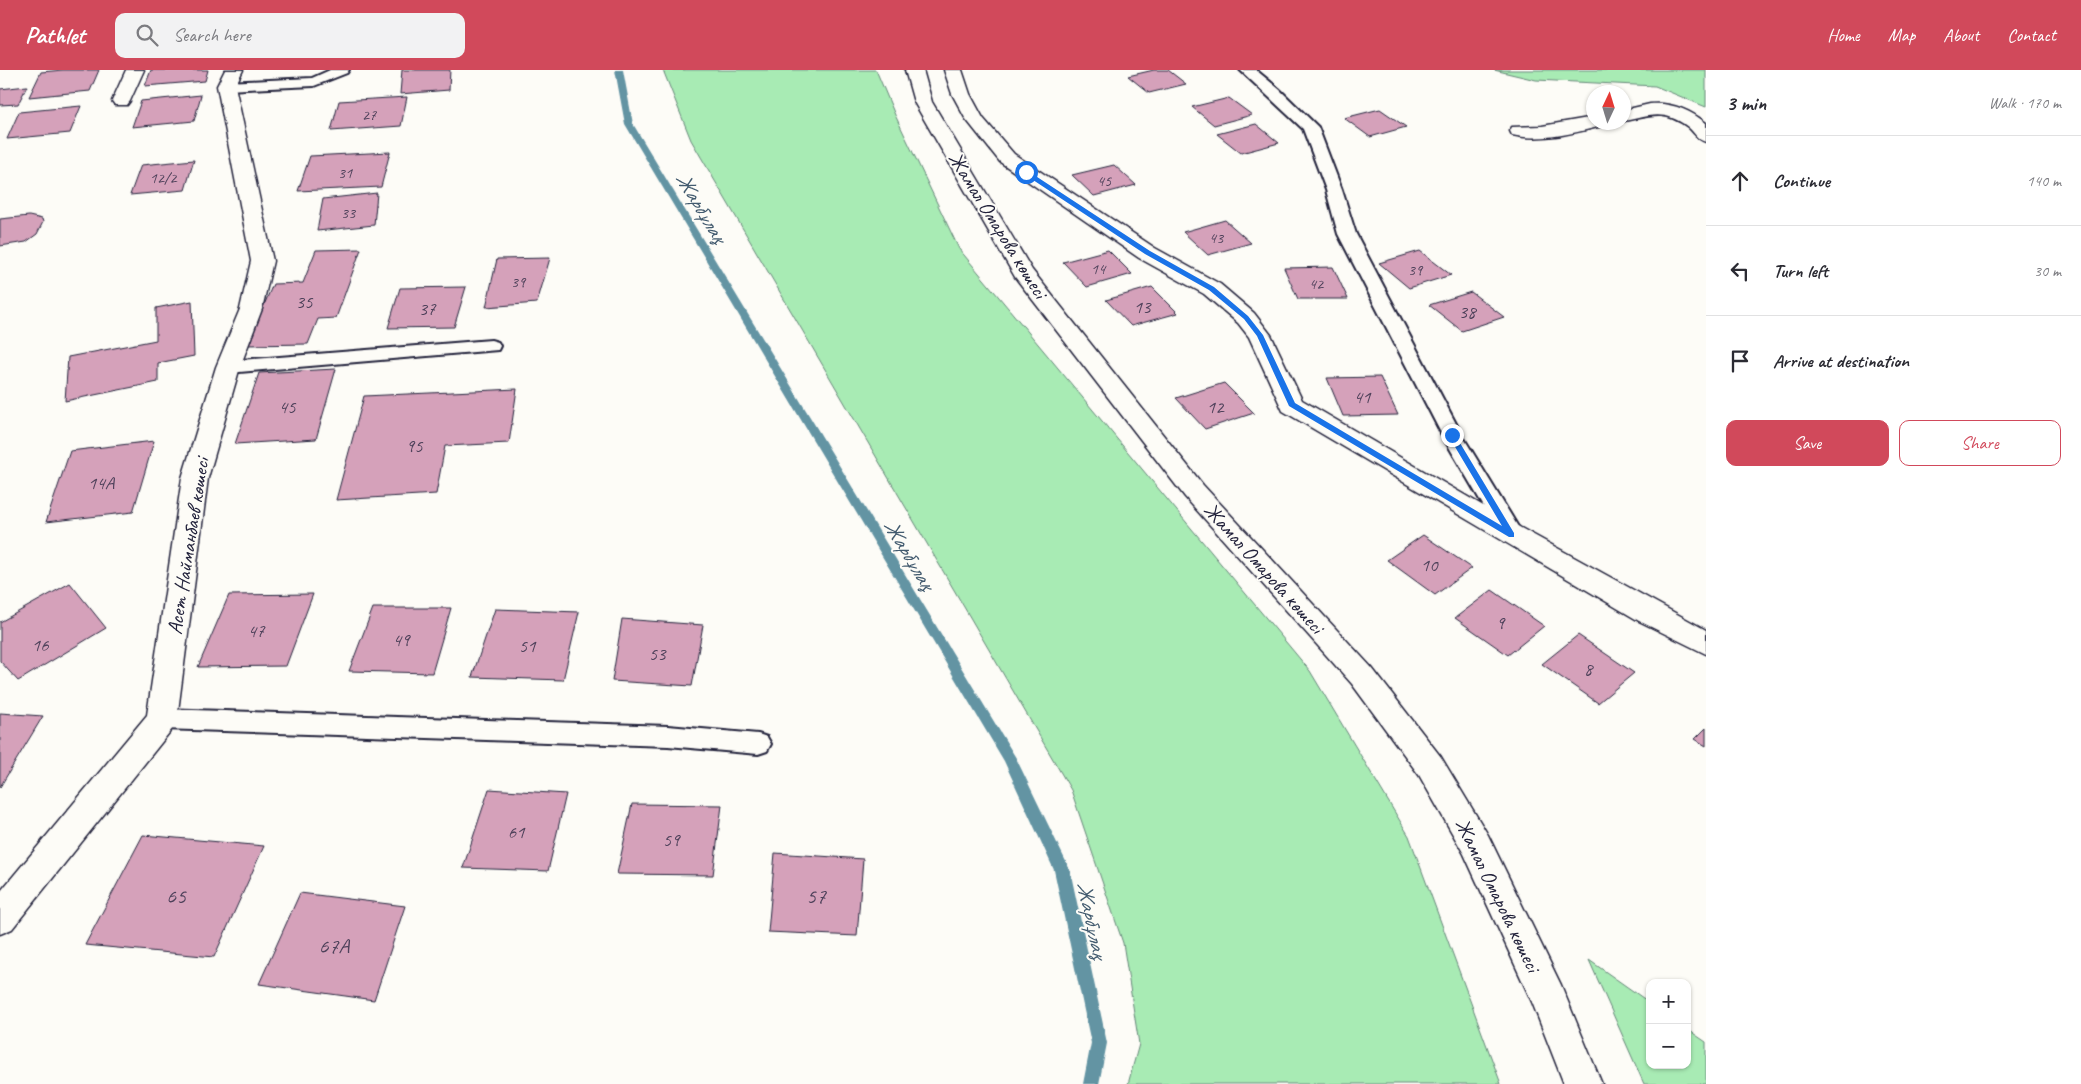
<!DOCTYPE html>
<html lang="en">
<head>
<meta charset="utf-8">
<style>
  :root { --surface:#fff; --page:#f2f2f3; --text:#2b2b33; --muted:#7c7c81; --line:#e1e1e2; --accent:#d1495b }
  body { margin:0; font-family:Caveat,sans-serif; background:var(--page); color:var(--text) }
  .controls { position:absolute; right:15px; bottom:15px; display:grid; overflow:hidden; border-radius:10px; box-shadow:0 1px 4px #0004 }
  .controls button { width:45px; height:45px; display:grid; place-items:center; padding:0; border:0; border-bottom:1px solid var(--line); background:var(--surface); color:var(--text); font:25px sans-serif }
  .compass { position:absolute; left:1586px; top:15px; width:45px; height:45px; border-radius:50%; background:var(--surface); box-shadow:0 1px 4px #0004; rotate:4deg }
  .stop { position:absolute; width:15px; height:15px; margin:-11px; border:4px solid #1a73e8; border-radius:50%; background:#fff }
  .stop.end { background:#1a73e8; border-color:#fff; box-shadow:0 1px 5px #0008 }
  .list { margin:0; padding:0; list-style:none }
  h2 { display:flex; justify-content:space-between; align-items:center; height:65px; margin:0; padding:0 20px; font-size:21px }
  h2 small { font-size:16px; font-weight:400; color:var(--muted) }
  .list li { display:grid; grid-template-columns:32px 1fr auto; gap:15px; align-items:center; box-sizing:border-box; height:90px; padding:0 20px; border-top:1px solid var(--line) }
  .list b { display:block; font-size:19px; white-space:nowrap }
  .list em { font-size:16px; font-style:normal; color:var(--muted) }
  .actions { display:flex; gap:10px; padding:15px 20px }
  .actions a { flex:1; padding:11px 0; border:1px solid var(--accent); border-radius:10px; text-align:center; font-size:18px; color:var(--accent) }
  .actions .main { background:var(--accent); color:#fff }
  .icon { flex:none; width:28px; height:28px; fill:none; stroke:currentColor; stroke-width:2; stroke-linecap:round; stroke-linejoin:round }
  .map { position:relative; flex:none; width:1706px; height:1014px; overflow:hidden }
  header { display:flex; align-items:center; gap:30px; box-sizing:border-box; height:70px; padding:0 25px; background:var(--accent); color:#fff }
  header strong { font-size:24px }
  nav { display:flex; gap:28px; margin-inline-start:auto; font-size:18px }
  .search { width:350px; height:45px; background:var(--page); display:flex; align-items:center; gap:12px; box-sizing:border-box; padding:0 18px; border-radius:10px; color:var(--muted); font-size:19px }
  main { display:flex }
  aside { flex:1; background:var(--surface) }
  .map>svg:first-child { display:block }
</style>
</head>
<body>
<header>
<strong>Pathlet</strong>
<div class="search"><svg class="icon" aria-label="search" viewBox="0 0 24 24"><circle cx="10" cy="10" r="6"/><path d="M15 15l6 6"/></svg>Search here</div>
<nav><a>Home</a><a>Map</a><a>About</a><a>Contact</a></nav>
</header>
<main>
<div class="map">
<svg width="1706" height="1014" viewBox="0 0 1706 1014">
  <rect width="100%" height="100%" fill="#fdfcf7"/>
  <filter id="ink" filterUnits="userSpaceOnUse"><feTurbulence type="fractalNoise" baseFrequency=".02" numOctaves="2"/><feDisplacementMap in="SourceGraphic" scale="10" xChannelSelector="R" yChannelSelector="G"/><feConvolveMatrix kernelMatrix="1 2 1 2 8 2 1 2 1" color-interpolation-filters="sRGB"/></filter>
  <g filter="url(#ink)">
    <path fill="#a8ebb4" stroke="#658678" d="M663,0H876L895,45L959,179L1310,601L1409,766L1501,1014H1128L1139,974L1123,873L1071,720L691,70Z
      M1494,0H1706V37L1655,16L1536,10Z
      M1589,890L1650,933V995H1687V959L1706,972V1014H1644Z"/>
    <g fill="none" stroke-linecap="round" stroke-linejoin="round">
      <path fill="#6394a3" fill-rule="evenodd" d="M615,0H623L633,54L1016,688L1070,800L1107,973L1099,1014H1083L1091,973L1054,800L1004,691L625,54Z"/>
    </g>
    <path fill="#d5a1ba" stroke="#22223b" d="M63,0H99L90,21L29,27L41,2Z
      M151,0H208L205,11L145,16Z
      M402,0H450L449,20L400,24Z
      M1154,0H1168L1186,14L1149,23L1128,6Z
      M27,16L18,34L0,35V19Z
      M201,25L194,51L132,57L141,31Z
      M407,27L401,56L331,61L339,31Z
      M1229,28L1252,45L1214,55L1192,37Z
      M81,36L70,63L7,69L19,42Z
      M1380,39L1406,57L1370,67L1344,48Z
      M1256,54L1279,73L1241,83L1217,64Z
      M390,82L381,117L298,121L310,86Z
      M194,90L185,120L130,125L141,95Z
      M1114,95L1136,115L1094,126L1072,105Z
      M377,123L374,155L317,161L323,129Z
      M29,146L42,149L43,152L37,164L26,172L0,176V149Z
      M1225,150L1251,173L1208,185L1183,162Z
      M361,179L336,248L318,249L308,274L247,275L273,214L303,213L316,180Z
      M1108,180L1132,204L1087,217L1063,192Z
      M1420,181L1451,205L1409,218L1379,193Z
      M550,188L537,233L486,237L497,189Z
      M1333,197L1348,229H1298L1284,198Z
      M466,217L454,257L388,258L400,218Z
      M1152,217L1178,243L1131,256L1106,230Z
      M1471,222L1504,247L1462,261L1429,235Z
      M192,231L194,286L158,293V312L65,331L68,287L156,270V238Z
      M336,299L316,369L235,374L259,303Z
      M1380,307L1398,345L1343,346L1327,308Z
      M1224,313L1254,343L1205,359L1176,328Z
      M517,319L509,373L445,376L436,424L336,430L364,326Z
      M154,371L133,442L46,452L70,381Z
      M1423,465L1472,498L1435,525L1387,490Z
      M70,513L106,558L18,611L0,591V552Z
      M1492,520L1544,556L1508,585L1455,548Z
      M313,524L286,596L198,597L229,525Z
      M373,538H451L432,603L349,601Z
      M495,539L579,542L563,610L472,607Z
      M622,549L703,555L692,616L612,611Z
      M1578,565L1634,603L1598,633L1542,594Z
      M0,643L43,646L0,717Z
      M1706,658V676L1695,669Z
      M489,719L566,724L548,801L463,798Z
      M632,734L722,735L713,805L617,804Z
      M143,765L264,776L214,887L85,875Z
      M775,783L863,789L857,866L768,862Z
      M300,823L405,836L374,930L259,914Z"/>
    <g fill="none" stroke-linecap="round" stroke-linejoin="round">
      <g stroke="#22223b" stroke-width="4">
        <path id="service" d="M330,0H349L347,3L314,16L226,20L219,16L226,12L312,8Z
          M1240,0H1256L1279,19L1318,57L1342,120L1356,164L1462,365L1523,465L1520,471L1512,473L1504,471L1442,365L1338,164L1326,120L1303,59Z
          M491,270L498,272L500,276L498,280L228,303L221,301L218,297L221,293L228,291Z
          M162,639L668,656L758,664L767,667L771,674L767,681L758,684L668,676L162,659L153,656L150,649L153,642Z"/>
      </g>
      <g stroke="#22223b" stroke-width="3">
        <path id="minor" d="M126,0H144L130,31L127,35H115L112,31Z
          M225,0H243L235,16L273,191L262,239L240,297L208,408L177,649L173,658L12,859L0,864V822L147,645L182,408L216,297L240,239L251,191L217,16Z
          M905,0H923L932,32L1032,200L1203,415L1372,598L1441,687L1488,765L1561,915L1602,1014H1564L1532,932L1464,784L1419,705L1352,614L1185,427L1015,207L914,32Z
          M944,0H962L970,24L983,48L1014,84L1155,178L1220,214L1254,243L1271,265L1302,330L1521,458L1706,560V584L1639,551L1283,341L1249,267L1238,253L1204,224L1139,188L1000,92L965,48L952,24Z
          M1650,34C1671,32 1690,40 1706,53V72C1697,70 1695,63 1688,57C1663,39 1651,46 1624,51V40Z
          M1594,47V52H1604L1602,56C1574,63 1541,72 1512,65L1510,61L1512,57L1542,56Z"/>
      </g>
      <use href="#service" fill="#fdfcf7" fill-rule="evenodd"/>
      <use href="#minor" fill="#fdfcf7" fill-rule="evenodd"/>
    </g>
  </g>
  <path fill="#1a73e8" d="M1024,101H1028L1150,181L1214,217L1248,246L1263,265L1295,333L1502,456L1448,365L1454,363L1514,463V467H1509L1289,336L1257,266L1244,249L1209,220L1145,184L1024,104Z"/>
  <g text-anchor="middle" stroke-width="4" stroke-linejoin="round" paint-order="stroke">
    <g font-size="16" fill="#4f425b">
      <text x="369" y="50">27</text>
      <text x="345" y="108">31</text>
      <text x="163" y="113">12/2</text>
      <text x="1104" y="116">45</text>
      <text x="348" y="148">33</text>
      <text x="1216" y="173">43</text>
      <text x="1098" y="204">14</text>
      <text x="1415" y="205">39</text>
      <text x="518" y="217">39</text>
      <text x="1316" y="219">42</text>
    </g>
    <g font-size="19" fill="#4f425b">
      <text x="304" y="238">35</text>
      <text x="1142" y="243">13</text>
      <text x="427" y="245">37</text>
      <text x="1467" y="248">38</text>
      <text x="1362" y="333">41</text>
      <text x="287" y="343">45</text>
      <text x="1215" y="343">12</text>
      <text x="414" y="382">95</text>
      <text x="101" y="419">14А</text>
      <text x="1429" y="501">10</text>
      <text x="1500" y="559">9</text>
      <text x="256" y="567">47</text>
      <text x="401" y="576">49</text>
      <text x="40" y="581">16</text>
      <text x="527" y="582">51</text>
      <text x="657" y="590">53</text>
      <text x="1588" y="605">8</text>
      <text x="516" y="768">61</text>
      <text x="671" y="776">59</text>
    </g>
    <g font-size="21" fill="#22223b" stroke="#fdfcf7">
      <text transform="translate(998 155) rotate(58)" y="7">Жамал Омарова көшесі</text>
      <text transform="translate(188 476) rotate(-81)" y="7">Асет Найманбаев көшесі</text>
      <text transform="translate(1264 498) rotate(48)" y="7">Жамал Омарова көшесі</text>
      <text transform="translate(1498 825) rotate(64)" y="7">Жамал Омарова көшесі</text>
    </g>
    <g font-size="22" font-style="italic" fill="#435b6f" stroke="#fdfcf7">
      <text transform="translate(702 137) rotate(59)" y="8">Жарбұлақ</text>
      <text transform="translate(910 484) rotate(59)" y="8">Жарбұлақ</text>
      <text transform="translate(1093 850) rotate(78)" y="8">Жарбұлақ</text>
    </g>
    <g font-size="22" fill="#4f425b">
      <text x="176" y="833">65</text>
      <text x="816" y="833">57</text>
      <text x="334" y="883">67А</text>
    </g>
  </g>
</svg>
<div class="controls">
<button>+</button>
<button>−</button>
</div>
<svg class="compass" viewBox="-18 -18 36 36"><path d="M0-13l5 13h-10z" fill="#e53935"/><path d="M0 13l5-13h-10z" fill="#7c7c81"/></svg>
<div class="stop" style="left:1026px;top:102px"></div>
<div class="stop end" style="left:1452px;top:365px"></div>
</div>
<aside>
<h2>3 min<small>Walk · 170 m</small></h2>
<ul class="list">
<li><svg class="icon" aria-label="ahead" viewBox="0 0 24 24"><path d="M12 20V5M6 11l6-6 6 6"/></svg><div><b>Continue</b></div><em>140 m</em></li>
<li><svg class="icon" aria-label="left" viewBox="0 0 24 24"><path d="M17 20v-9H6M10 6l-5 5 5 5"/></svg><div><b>Turn left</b></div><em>30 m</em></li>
<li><svg class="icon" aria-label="arrive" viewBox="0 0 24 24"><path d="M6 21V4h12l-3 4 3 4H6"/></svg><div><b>Arrive at destination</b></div></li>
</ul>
<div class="actions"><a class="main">Save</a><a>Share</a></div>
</aside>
</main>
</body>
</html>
